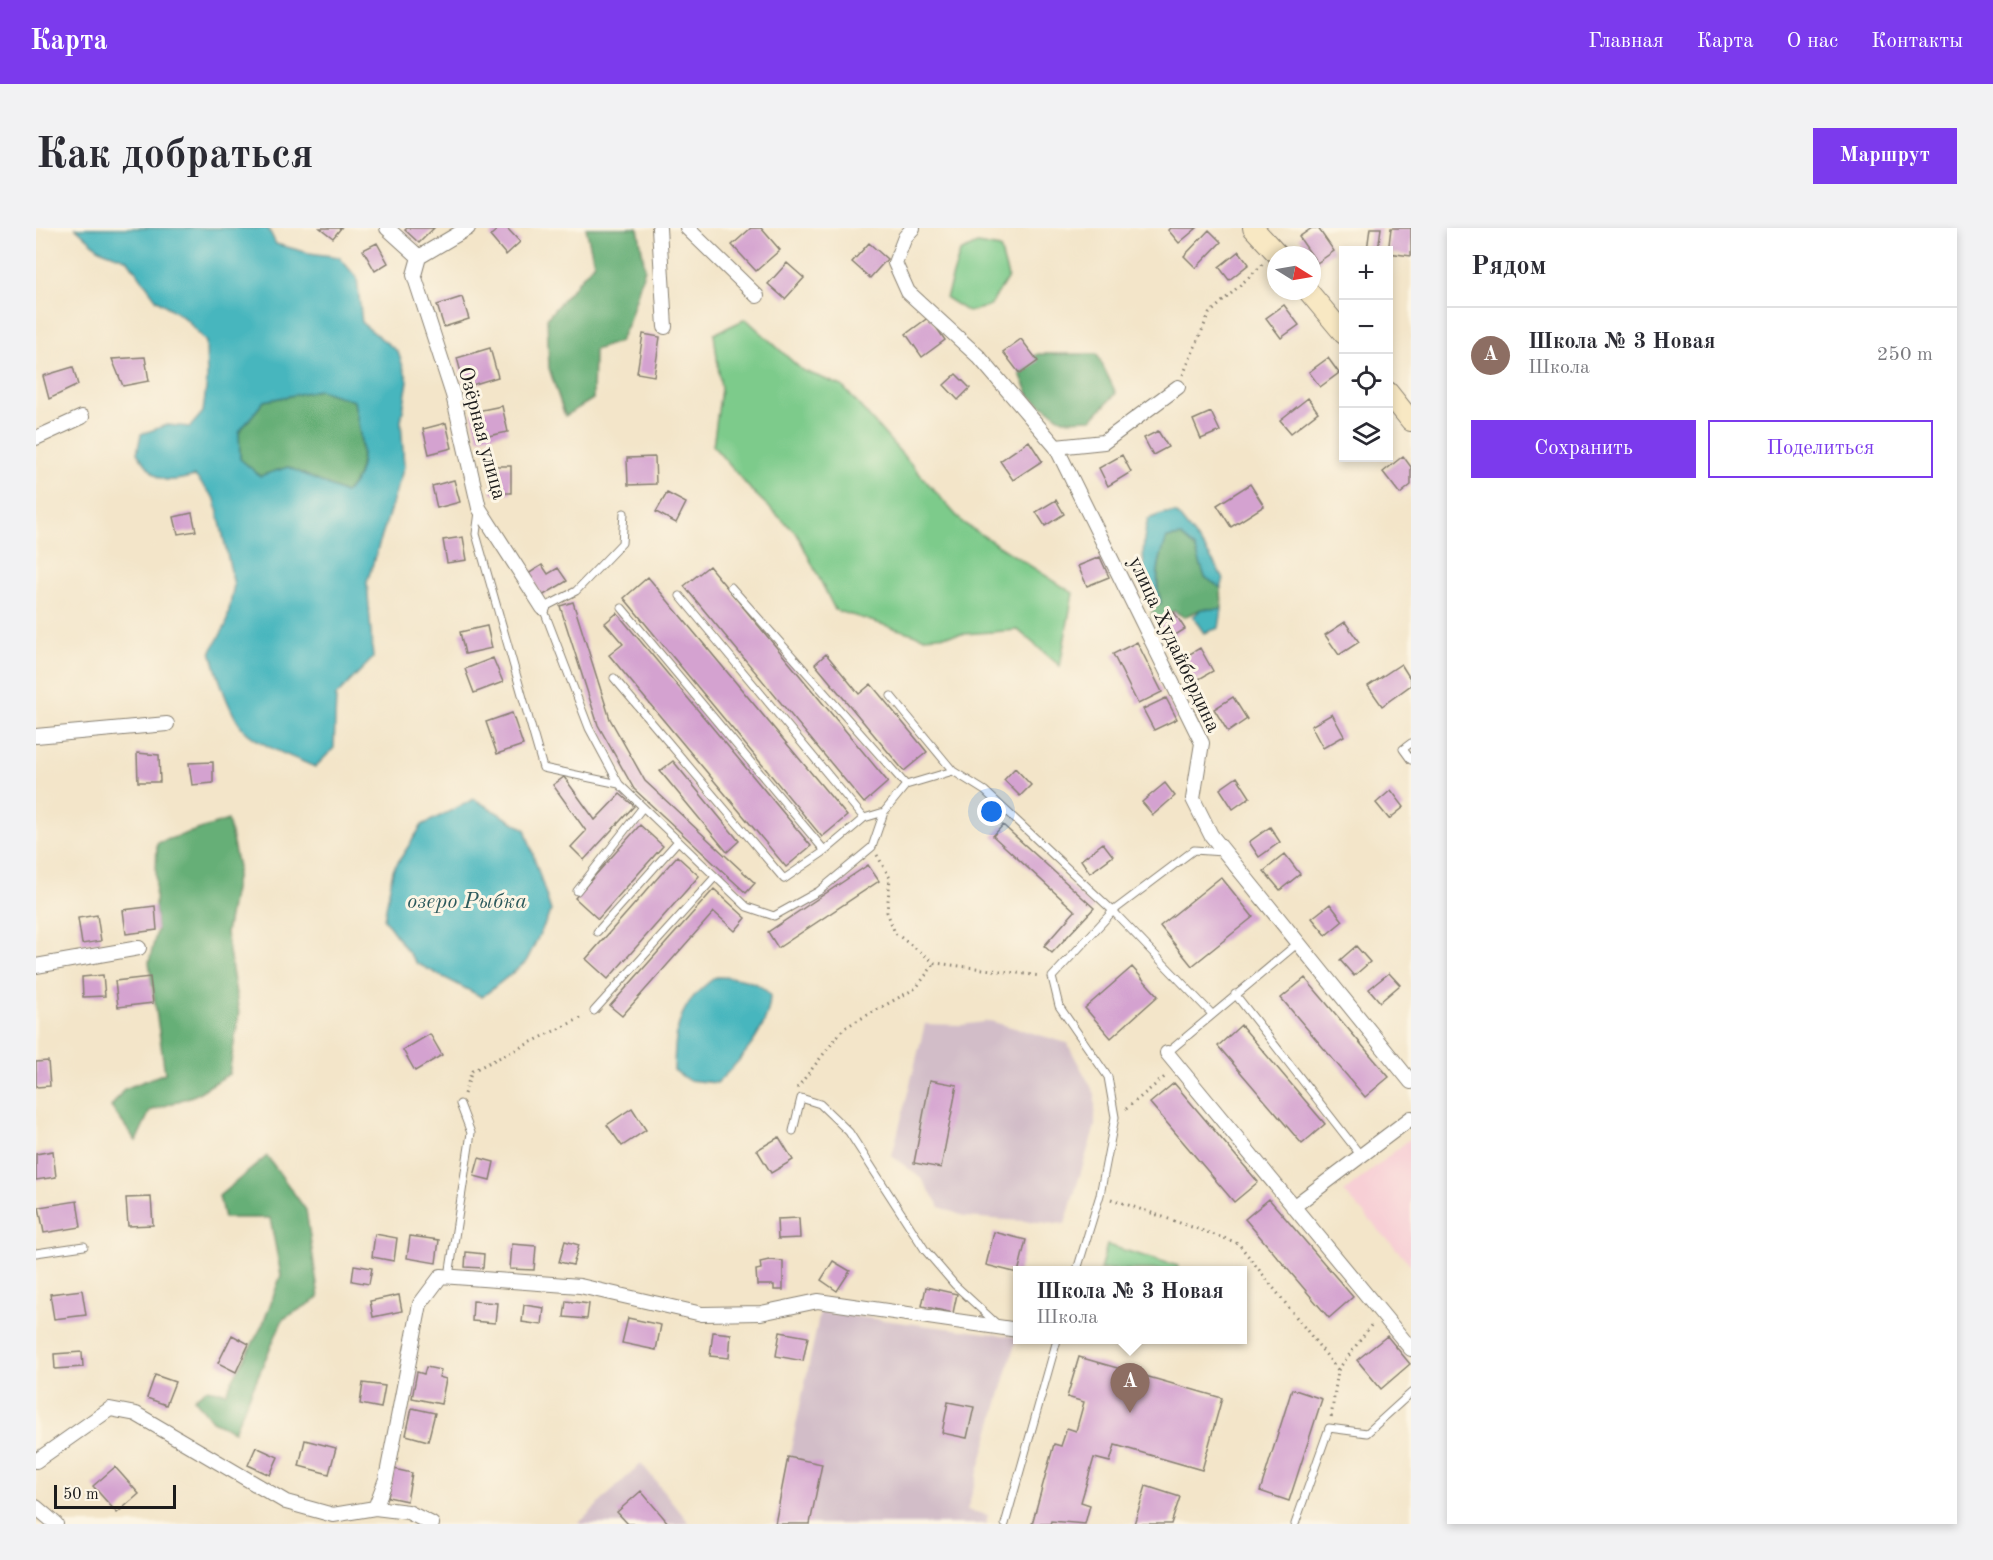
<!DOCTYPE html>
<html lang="ru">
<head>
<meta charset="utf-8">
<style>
  :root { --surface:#fff; --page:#f2f2f3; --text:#2b2b33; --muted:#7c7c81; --line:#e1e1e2; --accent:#7c3aed }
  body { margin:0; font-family:"Old Standard TT",serif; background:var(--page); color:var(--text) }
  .controls { position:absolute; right:18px; top:18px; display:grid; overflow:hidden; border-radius:0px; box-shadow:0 3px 9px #0003 }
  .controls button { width:54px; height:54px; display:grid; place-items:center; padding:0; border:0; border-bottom:2px solid var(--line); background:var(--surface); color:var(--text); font:30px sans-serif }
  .compass { position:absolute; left:1231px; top:18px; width:54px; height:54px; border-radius:50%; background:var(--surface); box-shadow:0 3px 9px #0003; rotate:101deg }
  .scale { position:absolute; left:18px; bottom:15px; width:122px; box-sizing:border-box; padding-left:6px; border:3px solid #1c1c1c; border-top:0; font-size:16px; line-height:21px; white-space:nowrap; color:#1c1c1c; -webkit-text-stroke:4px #fcf5e5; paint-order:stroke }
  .you { position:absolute; left:956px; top:584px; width:21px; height:21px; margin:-15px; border:4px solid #fff; border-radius:50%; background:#1a73e8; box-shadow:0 0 0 9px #1a73e833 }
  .badge { display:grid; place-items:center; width:39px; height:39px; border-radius:50%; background:var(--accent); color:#fff; font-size:20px; font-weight:700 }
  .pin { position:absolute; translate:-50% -50px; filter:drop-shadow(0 2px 3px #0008) }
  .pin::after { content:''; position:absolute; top:32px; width:21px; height:18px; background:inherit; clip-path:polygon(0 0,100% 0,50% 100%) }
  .popup { position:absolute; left:977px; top:1038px; width:234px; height:78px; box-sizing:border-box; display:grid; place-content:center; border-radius:0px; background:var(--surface); filter:drop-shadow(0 2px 4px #0005); font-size:20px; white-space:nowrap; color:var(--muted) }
  .popup b { font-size:22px; color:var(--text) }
  .popup::after { content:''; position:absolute; left:50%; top:100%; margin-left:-12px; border:12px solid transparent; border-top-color:var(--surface) }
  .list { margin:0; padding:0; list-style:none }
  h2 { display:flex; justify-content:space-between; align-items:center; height:78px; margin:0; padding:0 24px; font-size:26px }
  h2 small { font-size:20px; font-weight:400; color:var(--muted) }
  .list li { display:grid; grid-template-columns:39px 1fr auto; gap:18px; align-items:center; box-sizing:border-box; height:96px; padding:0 24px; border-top:2px solid var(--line) }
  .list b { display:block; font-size:22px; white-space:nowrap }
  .list p { margin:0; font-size:20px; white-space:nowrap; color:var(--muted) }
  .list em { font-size:20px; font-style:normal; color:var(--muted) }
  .actions { display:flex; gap:12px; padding:18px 24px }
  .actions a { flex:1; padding:14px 0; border:2px solid var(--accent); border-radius:0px; text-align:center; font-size:21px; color:var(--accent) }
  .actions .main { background:var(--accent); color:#fff }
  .icon { flex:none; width:33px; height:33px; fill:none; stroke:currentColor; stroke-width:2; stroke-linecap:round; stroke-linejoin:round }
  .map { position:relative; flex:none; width:1375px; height:1296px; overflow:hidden; border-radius:0px }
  header { display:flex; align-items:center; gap:36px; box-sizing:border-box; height:84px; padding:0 30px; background:var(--accent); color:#fff }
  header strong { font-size:28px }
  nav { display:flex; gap:33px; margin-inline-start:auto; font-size:21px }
  .intro { display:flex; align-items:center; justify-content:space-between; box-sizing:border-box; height:144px; padding:0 36px }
  h1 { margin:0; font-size:42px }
  .button { padding:15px 27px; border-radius:0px; background:var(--accent); color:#fff; font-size:21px; font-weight:700 }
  main { display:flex; gap:36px; padding:0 36px }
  aside { flex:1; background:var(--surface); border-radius:0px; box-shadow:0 3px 9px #0003 }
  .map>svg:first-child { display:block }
</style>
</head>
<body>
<header>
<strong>Карта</strong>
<nav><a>Главная</a><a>Карта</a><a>О нас</a><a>Контакты</a></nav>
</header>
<div class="intro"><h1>Как добраться</h1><a class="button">Маршрут</a></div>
<main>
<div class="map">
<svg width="1375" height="1296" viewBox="0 0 1375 1296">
  <rect width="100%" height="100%" fill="#fcf5e5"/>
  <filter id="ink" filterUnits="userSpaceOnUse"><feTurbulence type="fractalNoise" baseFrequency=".0167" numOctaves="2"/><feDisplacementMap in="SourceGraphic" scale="12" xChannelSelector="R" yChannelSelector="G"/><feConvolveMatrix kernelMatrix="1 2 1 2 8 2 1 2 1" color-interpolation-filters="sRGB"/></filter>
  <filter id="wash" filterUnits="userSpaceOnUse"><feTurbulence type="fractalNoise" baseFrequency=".008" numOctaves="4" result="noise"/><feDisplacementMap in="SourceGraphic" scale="24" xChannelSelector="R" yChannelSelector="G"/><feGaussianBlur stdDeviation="1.35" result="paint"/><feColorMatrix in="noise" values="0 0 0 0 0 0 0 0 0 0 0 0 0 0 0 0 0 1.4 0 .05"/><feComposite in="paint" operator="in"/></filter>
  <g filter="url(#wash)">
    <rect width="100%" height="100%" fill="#f3e5c9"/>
    <path fill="#f7cfd5" d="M1375,910V1037L1308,964Z"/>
    <path fill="#d2bdc8" d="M954,793L1031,815L1059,866V898L1029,996L930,989L904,979L885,950L856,928L889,796L926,797Z
      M784,1084L981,1109L931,1282L952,1287L950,1296H739Z
      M605,1235L654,1296H542Z"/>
    <path fill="#7dcb8b" stroke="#4c7454" stroke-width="1.5" d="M941,16L964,20L972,49L954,78L932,84L910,70L924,24Z
      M710,91L766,142L806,158L927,295L1037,365L1024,438L982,402L887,409L799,382L761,306L715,262L677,218L685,161L678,106Z
      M1071,1017L1142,1038L1141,1042H1064Z"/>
    <path fill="#66af77" stroke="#41664a" stroke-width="1.5" d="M550,0H602L609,40L593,93L583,114L558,122L557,171L529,188L513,140L511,90L558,35Z
      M1002,126H1061L1080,165L1056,191L1027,192L994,168L984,146L985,134Z
      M283,162L318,173C323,205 336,240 309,265L252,239L224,248L204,231L203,204L228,173Z
      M1145,308L1159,320L1169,349L1185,360L1186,381H1165L1148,389L1138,383L1122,394L1115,387L1119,376L1125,375C1118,351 1123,333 1130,310Z
      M192,592L202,639L190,705L203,785L193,846L159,867L114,883L100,913L75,879L88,861L129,845L113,734L121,702L119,678L121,615Z
      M231,928L270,982L283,1070L247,1091L198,1203L176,1193L158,1170L170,1161L190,1164L227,1096L245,1047L234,990H188L183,968Z"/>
    <path fill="#47b6be" stroke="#32696d" stroke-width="1.5" fill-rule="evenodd" d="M40,0H232L240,16L273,25L303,29L321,50L326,95L362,124L372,153L365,193L368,239L331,354L337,430L300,468L298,520L279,539C259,530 225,518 209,503C194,488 180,444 175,423L190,397L198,357L179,271L159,248C123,257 123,253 101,225L105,206L131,197L154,199L167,184L171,152L170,114L150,91L121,72L92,32L63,21ZM283,162L318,173C323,205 337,241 309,265L252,239L224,248L204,231L203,204L228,173Z
      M1128,285H1140L1169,321L1188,351L1185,360L1169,349L1159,320L1145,308L1131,310C1122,333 1118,351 1125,375L1119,376C1106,347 1104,322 1112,291Z
      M1165,381H1186L1183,400L1168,405L1157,389Z
      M438,571L489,601L515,683L490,734L446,769L380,735L348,691L357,642L386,597Z
      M680,749C699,749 721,751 734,767C734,801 705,832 681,855L652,852L638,842C639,800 642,775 680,749Z"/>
    <g id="blocks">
      <path fill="#d4a2d0" d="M284,0H305L297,10Z
        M371,0H398L383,15L369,2Z
        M463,0H471L484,14L470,27L454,8Z
        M715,0H725L744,22L720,43L696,17Z
        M1134,0H1161L1143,15L1132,2Z
        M1276,0H1282L1298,23L1281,35L1263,9Z
        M1334,0H1345L1342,22H1331Z
        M1355,0H1375V28L1352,25Z
        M1173,2L1185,14L1160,40L1148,28Z
        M341,15L352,35L339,43L327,22Z
        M833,15L851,31L834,50L816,34Z
        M1203,23L1213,36L1193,52L1183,39Z
        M751,35L768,50L749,71L732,56Z
        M426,69L433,91L408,99L401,77Z
        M1248,77L1263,97L1245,110L1230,90Z
        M893,89L909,112L886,129L870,106Z
        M607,106L624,109L618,148L601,145Z
        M985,111L1002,133L984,146L967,124Z
        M454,120L462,149L429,159L421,130Z
        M109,129L113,153L87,158L76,131Z
        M1292,130L1303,145L1284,159L1273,144Z
        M37,139L42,157L13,171L7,148Z
        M920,146L934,160L922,172L908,157Z
        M1272,170L1282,184L1255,205L1244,192Z
        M466,178L472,204L442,210L436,184Z
        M1175,184L1184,203L1165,211L1157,192Z
        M410,195L416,220L393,226L387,201Z
        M1122,203L1132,219L1117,227L1108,210Z
        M993,213L1006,233L977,252L964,233Z
        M1086,227L1095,244L1072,258L1063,240Z
        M1367,228L1375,239V257L1364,266L1347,244Z
        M619,229L620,256L592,257L591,230Z
        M456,238H475V265H456Z
        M418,252L424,274L401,280L396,258Z
        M1214,256L1228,278L1195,299L1181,277Z
        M631,265L650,275L640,295L620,284Z
        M1020,272L1028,286L1009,298L1000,284Z
        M156,285L160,303L142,306L138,289Z
        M427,309L431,332L411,335L407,312Z
        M1064,329L1073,349L1051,358L1042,338Z
        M506,337L512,346L522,340L531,353L506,368L492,346Z
        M673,338L852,554L828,575L648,358Z
        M612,349L811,588L786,609L588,370Z
        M537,374L574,491L609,553L719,655L710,665L598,561L562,497L524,378Z
        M1138,384L1149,401L1133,411L1122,394Z
        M581,385L775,618L750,639L573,427L587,416L569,395Z
        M1309,394L1323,414L1303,427L1289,407Z
        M451,398L456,420L429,426L424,404Z
        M1101,414L1126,464L1102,476L1077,426Z
        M1164,420L1177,443L1158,454L1145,431Z
        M790,426L823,466L835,456L891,524L868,543L779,436Z
        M457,430L467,454L438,465L429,441Z
        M1365,436L1375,452V457L1346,478L1332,458Z
        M1197,469L1211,491L1192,504L1178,481Z
        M1130,470L1141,491L1118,502L1107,481Z
        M476,485L487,517L461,526L450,494Z
        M1296,486L1308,508L1287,520L1275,498Z
        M101,525L123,527L124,554H102Z
        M637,533L703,613L691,624L624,543Z
        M177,534V555L156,557L153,535Z
        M979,540L995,557L984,568L968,552Z
        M528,549L559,592L584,566L598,578L548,632L535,619L550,603L517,557Z
        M1201,549L1214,569L1197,581L1184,561Z
        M1129,555L1139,568L1117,587L1106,574Z
        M1355,562L1368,579L1353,591L1340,575Z
        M604,597L627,618L562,691L539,670Z
        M967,597L1058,680L1016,725L1008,718L1039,683L957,608Z
        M1234,599L1244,614L1223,629L1213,614Z
        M1067,615L1077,628L1054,645L1045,632Z
        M1249,626L1264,646L1244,662L1228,643Z
        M641,628L663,648L572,751L550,731Z
        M832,637L843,653L742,720L732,704Z
        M1185,649L1217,689L1156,738L1124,698Z
        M678,661L710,690L699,703L678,684L586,788L574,778Z
        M1294,676L1307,693L1290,707L1276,690Z
        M119,678L121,702L90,706L87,682Z
        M61,687L65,713L46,716L42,690Z
        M1320,718L1334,734L1318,748L1304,732Z
        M1096,739L1122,768L1075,810L1049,780Z
        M1353,745L1364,757L1344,774L1333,761Z
        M67,747L69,768L47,769L46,749Z
        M114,749L117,775L82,779L79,753Z
        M1269,750L1353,849L1329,869L1245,770Z
        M1205,797L1289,896L1266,916L1182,818Z
        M394,806L406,827L379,843L367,822Z
        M12,833L14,858L0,859V834Z
        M894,852L921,857L905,940L878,935Z
        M1138,855L1222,954L1198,974L1114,875Z
        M596,880L610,902L586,918L571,897Z
        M743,909L757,932L735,945L721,922Z
        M17,923L20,949L0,952V926Z
        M443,930L458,934L454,952L438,948Z
        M115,969L117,997L92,998L90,970Z
        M1233,971L1317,1069L1293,1090L1209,991Z
        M41,973L45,999L8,1005L3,979Z
        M763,990L764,1010L742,1011L741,991Z
        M958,1004L990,1012L982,1045L950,1037Z
        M339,1006L361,1010L358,1033L336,1029Z
        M374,1008L403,1012L400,1035L371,1030Z
        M529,1013L543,1017L537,1037L523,1034Z
        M476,1016L500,1018L498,1042L474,1041Z
        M430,1024L448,1026L447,1040L429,1039Z
        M733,1032L747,1033V1062H738V1057H721L720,1042L725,1041L724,1034Z
        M797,1033L814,1043L801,1063L785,1052Z
        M318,1037L336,1040L333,1056L316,1053Z
        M890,1059L921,1066L917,1085L886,1078Z
        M46,1062L50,1087L18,1091L14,1066Z
        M363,1067L366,1083L337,1089L334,1073Z
        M437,1073L461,1075L459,1095L436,1093Z
        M530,1073L553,1076L551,1091L528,1089Z
        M488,1077L508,1080L506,1097L486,1094Z
        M592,1090L625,1097L620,1122L586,1115Z
        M677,1104L695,1106L693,1130L674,1128Z
        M744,1104L772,1109L767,1133L740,1128Z
        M196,1107L213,1116L200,1144L182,1135Z
        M1351,1108L1374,1136L1345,1161L1321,1132Z
        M46,1124L47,1139L19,1141L18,1126Z
        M1043,1129L1186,1170L1166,1242L1079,1217L1074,1234L1058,1230L1045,1274L1054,1277L1049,1296L1015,1293L1014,1296H996L1018,1216L1025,1218L1031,1200L1040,1203L1048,1174L1031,1169Z
        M390,1139L405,1142L403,1149L410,1151L405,1176L376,1170L381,1144L388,1146Z
        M119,1147L139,1154L130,1177L111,1170Z
        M327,1155L349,1158L345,1180L324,1176Z
        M1256,1161L1286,1171L1253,1273L1224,1263Z
        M912,1174L938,1179L931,1210L906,1205Z
        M376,1180L399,1185L392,1213L370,1207Z
        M269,1212L300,1220L293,1246L263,1238Z
        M220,1219L242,1229L234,1247L212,1237Z
        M752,1229L786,1236L774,1296H739Z
        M79,1239L103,1266L81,1285L57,1258Z
        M358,1241L376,1245L371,1273L352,1269Z
        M1110,1258L1144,1269L1135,1296H1098Z
        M605,1263L633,1296H592L581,1284Z"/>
    </g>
  </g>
  <g filter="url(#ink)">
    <use href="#blocks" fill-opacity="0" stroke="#888072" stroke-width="1.5"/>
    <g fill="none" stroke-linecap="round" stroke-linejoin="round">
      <g stroke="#888072" stroke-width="9">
        <path id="lane" d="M443,284L440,306L507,540L583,556
          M588,285L586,315L540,363L507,380L553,500L583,556L711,679L738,688L783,663L836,619L848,584L870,557L917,543
          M695,359L870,557
          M644,368L828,590L848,584
          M586,380L789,623
          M578,450L748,651L789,623L828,590
          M855,468L917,543L949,563L1077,683L1158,622L1187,624
          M1375,515L1367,521L1375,532
          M541,663L607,579
          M561,704L642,613
          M1199,766L1326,929
          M558,783L679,649
          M1131,825L1262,715
          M757,903L765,870L784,876L813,904L889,1022L919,1057L962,1097
          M0,1025L48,1018
          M1041,1042L1064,967L1079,889L1072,849L1023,778L1016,749L1077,683L1175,785
          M413,1048L435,905L424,876
          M969,1296L1021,1112
          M1259,1296L1293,1200L1331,1205L1375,1165"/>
      </g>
      <g stroke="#888072" stroke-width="16">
        <path id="street" d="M351,0L383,29
          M432,0L383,29L378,47L417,167L443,280L507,380
          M623,0L629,99
          M651,0L721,68
          M877,0L869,9L859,35L872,64L943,129L1020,219L1166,515L1157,571L1175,607L1375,854
          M0,210L46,189
          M1020,219L1068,214L1142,159
          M0,508L131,496
          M0,738L103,720
          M1131,825L1375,1121
          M1257,979L1375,890
          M0,1233L74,1181L100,1186L250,1274L297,1287L339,1280L350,1251L384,1076L405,1048L544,1058L666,1086L725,1085L782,1073L982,1102
          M0,1279L20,1296
          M339,1280L372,1284L396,1296"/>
      </g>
      <g stroke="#888072" stroke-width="22">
        <path id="secondary" d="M1217,0L1242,27
          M1272,63L1308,106
          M1352,164L1375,193"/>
      </g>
      <path stroke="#888072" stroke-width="3" stroke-dasharray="1.5 4.5" stroke-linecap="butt" d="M1147,147L1173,86L1227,36
        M841,627L854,650L851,684L859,705L899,735L1005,748
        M761,860L808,800L880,760L899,735
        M428,866L436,843L549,788
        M1090,881L1131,847
        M1075,971L1202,1015L1302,1142L1295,1190
        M1302,1142L1336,1096"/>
      <use href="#lane" stroke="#fff" stroke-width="7"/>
      <use href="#street" stroke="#fff" stroke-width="14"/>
      <use href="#secondary" stroke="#f8e8c3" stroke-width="20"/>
    </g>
  </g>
  <g text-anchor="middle" stroke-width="6" stroke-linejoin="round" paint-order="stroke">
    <g font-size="21" fill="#1c1c1c" stroke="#fcf5e5">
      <text transform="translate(447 205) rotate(75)" y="7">Озёрная улица</text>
      <text transform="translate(1139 416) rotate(65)" y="7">улица Худайбердина</text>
    </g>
    <g font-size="22" font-style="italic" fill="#2d5a5d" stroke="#fcf5e5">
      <text x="431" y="680">озеро Рыбка</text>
    </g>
  </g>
</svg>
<div class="controls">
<button>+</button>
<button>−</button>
<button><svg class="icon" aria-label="locate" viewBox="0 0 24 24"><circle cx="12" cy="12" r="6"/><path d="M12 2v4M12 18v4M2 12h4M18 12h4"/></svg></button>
<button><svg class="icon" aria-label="layers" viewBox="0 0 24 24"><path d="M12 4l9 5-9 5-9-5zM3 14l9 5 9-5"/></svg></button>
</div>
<svg class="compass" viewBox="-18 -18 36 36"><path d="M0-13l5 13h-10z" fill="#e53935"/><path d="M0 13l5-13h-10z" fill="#7c7c81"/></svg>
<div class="scale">50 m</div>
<div class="you"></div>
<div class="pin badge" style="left:1094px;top:1185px;background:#8d6e63">A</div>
<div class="popup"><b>Школа № 3 Новая</b>Школа</div>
</div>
<aside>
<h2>Рядом<small></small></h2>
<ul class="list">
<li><span class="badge" style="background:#8d6e63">A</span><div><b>Школа № 3 Новая</b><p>Школа</p></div><em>250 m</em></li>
</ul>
<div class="actions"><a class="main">Сохранить</a><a>Поделиться</a></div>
</aside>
</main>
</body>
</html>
